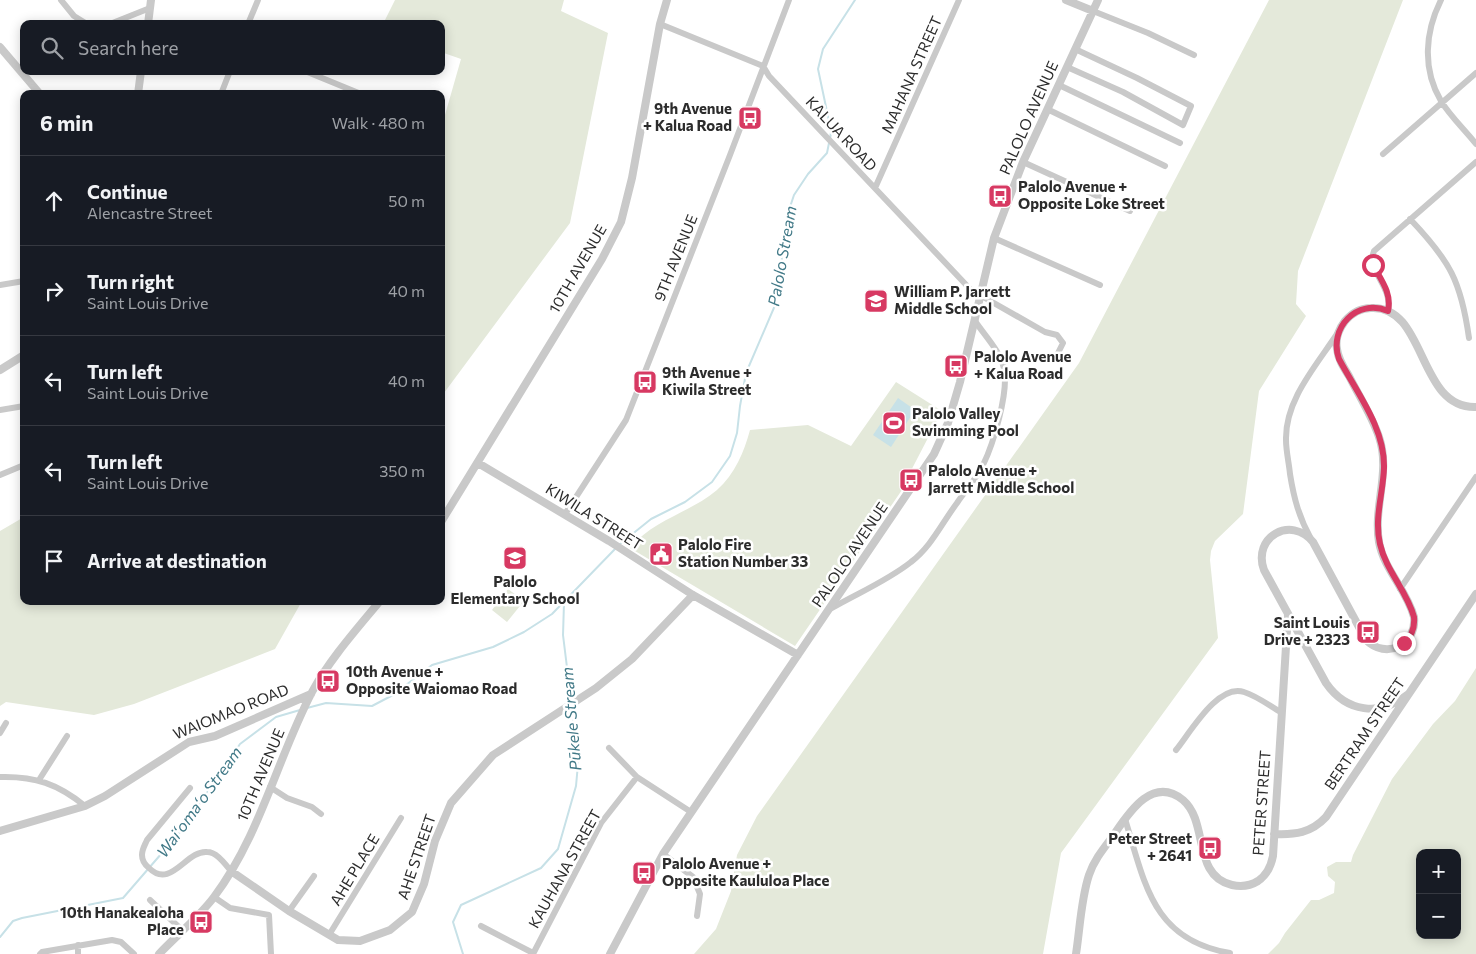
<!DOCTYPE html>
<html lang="en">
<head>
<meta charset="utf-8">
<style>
  :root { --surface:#171b24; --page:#20242c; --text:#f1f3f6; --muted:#9ea1a6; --line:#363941 }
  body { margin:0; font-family:Commissioner,sans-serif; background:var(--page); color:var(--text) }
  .controls { position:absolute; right:15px; bottom:15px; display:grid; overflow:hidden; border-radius:10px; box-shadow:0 2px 12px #0003 }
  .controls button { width:45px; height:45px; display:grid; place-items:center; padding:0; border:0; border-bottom:1px solid var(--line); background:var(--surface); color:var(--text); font:25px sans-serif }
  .stop { position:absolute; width:15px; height:15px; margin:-11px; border:4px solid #d73962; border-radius:50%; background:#fff }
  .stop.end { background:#d73962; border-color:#fff; box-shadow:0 1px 5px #0008 }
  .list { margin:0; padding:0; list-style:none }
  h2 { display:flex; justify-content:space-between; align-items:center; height:65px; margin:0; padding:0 20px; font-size:21px }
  h2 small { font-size:16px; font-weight:400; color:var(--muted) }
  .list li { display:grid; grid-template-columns:32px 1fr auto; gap:15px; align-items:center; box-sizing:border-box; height:90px; padding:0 20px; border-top:1px solid var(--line) }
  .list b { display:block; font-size:19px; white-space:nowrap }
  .list p { margin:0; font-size:16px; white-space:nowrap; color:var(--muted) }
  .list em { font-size:16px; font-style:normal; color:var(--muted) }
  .icon { flex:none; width:28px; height:28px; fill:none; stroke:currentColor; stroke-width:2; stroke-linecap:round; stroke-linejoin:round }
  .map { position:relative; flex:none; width:1476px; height:954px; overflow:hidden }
  .search { position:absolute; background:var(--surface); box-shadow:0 2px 12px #0003; left:20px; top:20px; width:425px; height:55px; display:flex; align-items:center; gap:12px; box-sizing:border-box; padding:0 18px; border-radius:10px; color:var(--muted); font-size:19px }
  .panel { position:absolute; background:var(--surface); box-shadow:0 2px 12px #0003; left:20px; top:90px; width:425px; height:515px; border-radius:10px }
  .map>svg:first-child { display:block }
</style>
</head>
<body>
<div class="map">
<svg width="1476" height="954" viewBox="0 0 1476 954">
  <rect width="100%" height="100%" fill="#fff"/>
  <path fill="#e4e9da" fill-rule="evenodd" d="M395,0H564L561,11L608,33L570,223L441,397V129L461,59L441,52V24H383Z
    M1269,0H1403L1298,271L1296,304L1306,316L1259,391L1243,514L1215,541L1211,551L1210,560L1218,638L1061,853L1043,954H694L716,929L731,891L737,855L757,816L1079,363Z
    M896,382L942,411L903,486L904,487L795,646L630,548C654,519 690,513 717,490C735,474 744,452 750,430L808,425L851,446Z
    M24,517V601H302L275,649L134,704L94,715L6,702L0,706V531Z
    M508,589L524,601L507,622L492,610Z
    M1476,668V954H1268L1279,943L1285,933L1311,900H1319L1334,893L1335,882L1328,876L1327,867L1336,862H1351L1353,855L1392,779L1433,724L1455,701ZM1420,853H1457V935H1420Z"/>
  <path fill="#c7e1e7" d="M898,398L915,410L891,447L873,435Z"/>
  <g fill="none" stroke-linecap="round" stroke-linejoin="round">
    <path stroke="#c7e1e7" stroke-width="2" d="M830,139L831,132L829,121L818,69L823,49L855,0
      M620,544L651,519L685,502L712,482L730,456L737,433L740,406L746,373L776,303L781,277L782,255L786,219L794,195L808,174L827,153L829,143
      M564,603L563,635L571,700
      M307,708L326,703L372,706L393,695L432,665L493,647L524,632L552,614L615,549
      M0,937L13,921L22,918L123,898L181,831L240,744L276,717L300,710
      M463,954L453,922L461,905L541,868L558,849L576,786L578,764L572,707"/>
    <path stroke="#c9c9c9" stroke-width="6" d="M61,0L74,16L87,24
      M1441,0C1425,32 1422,69 1441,101C1450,116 1465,130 1476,144
      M1093,11L1148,33L1194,55
      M110,24L150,8
      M248,24L258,0
      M660,24L763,66L769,76L971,290L1045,332L1057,335L1063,343L1055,359
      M1067,67L1123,92L1183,125L1191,106L1137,78L1075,49
      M305,71L361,94
      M1059,85L1180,143
      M221,94L230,71
      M1047,109L1165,166
      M1383,154L1476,73
      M1023,162L1130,211
      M875,188L959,0
      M1410,219C1450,261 1461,281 1469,338
      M994,238L1100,285
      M0,285L24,281
      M1388,311C1393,286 1366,271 1374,251L1476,162
      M0,410L24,406
      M0,475L24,465
      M565,514L626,420L730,155L789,0
      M1311,539C1299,517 1294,499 1290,474C1289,463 1286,451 1286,440C1285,400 1316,366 1337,334
      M1400,589L1476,477
      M832,608C858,593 887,581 911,562C931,547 942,523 957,503C965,491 977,478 983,465C993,445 1009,392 1004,369C1001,352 985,336 975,321
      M0,733L6,723
      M609,748L637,777
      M1176,750C1190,733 1218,683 1244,692C1257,696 1270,706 1282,713
      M0,777C35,776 58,784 85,806
      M39,780L67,736
      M270,787L287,798L312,807L321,814
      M190,788L147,840C145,845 142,849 142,855C142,860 144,864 149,868C171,890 186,850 207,852C217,852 225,864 231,871
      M1125,819C1145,883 1152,940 1230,953
      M663,854L693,877L700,894L697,916
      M214,897L230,908L269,915L271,954
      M150,900L182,930
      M289,911L314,876
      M481,926L533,953
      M329,935L401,818
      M78,945V954
      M40,954L42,952L112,940L121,942L134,954
      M533,954L601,823L637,777L691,812"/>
    <path stroke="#c9c9c9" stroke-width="8" d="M1066,0L1093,11
      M148,24L151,0
      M0,47L40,94
      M138,94L141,71
      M0,370L24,355
      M478,463L609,541L693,595L798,655
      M441,522L602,259L621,222L632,178L660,24L667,0
      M1407,695C1380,717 1346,712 1326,683L1264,570C1252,537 1291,515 1313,542L1366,640C1386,660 1417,645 1414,617C1407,590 1384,570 1379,542C1373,506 1391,472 1379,437C1372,416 1359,396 1349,376C1344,368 1338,359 1337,349C1335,339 1339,329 1345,321C1352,313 1361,308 1371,308C1427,305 1417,409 1476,407
      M0,831L85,806L105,796L189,742L215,736L311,694
      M1274,834C1295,835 1311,833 1326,817L1476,594
      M231,871L289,911L338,940L360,941L390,930L412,912L424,884L435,841L451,803L493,755L596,688L632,659L693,595
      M159,954C176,936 200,916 214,897C260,836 277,759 312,692C330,659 356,630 380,601
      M610,954L663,854L934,454L948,423L960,382L994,238L1023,162L1098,0
      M1076,954C1080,928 1081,899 1089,875C1094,860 1104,848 1113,836C1128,814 1152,775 1183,800C1209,822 1192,876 1232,885C1241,887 1250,886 1258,881C1267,875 1271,866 1273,856L1288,614"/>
  </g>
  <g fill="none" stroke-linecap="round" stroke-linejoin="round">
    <path stroke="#d73962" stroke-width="6" d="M1373,265C1381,280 1392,293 1388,311C1357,298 1328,328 1339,359C1357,393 1385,428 1384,468C1383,494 1374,518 1380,544C1386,571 1407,591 1414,617C1415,628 1412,636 1404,643"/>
  </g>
  <defs>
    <g id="bus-square" transform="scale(1.25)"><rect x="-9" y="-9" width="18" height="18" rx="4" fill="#d73962" stroke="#fff"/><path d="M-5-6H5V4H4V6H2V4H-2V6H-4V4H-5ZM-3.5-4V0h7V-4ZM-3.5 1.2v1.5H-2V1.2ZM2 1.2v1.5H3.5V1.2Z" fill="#fff"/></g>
    <g id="school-square" transform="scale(1.25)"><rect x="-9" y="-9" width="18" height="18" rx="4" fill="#d73962" stroke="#fff"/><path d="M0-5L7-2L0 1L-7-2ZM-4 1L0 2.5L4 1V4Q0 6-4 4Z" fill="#fff"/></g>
    <g id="stadium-square" transform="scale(1.25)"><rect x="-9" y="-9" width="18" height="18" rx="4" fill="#d73962" stroke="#fff"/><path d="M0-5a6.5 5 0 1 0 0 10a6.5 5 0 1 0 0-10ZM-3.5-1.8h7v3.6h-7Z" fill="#fff"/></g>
    <g id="civic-square" transform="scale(1.25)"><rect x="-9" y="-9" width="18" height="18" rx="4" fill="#d73962" stroke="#fff"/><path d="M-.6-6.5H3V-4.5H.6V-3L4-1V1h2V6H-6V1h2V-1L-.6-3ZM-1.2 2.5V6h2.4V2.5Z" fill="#fff"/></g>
  </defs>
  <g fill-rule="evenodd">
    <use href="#bus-square" x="750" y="118"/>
    <use href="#bus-square" x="1000" y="196"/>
    <use href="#school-square" x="876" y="301"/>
    <use href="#bus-square" x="956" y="366"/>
    <use href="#bus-square" x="645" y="382"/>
    <use href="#stadium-square" x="894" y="423"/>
    <use href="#bus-square" x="911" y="480"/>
    <use href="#civic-square" x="661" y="554"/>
    <use href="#school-square" x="515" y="558"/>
    <use href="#bus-square" x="1368" y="632"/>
    <use href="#bus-square" x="328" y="681"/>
    <use href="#bus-square" x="1210" y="848"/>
    <use href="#bus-square" x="644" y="873"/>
    <use href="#bus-square" x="201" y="922"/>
  </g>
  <g text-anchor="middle" stroke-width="5" stroke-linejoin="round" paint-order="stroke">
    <g font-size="15" fill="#2c2c2c" stroke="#fff">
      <text transform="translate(912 75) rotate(-66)" y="5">MAHANA STREET</text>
      <text transform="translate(1029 118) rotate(-66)" y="5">PALOLO AVENUE</text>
      <text transform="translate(841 134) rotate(47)" y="5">KALUA ROAD</text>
      <text transform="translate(676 258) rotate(-68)" y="5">9TH AVENUE</text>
      <text transform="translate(578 269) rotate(-60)" y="5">10TH AVENUE</text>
      <text transform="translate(594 517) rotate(32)" y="5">KIWILA STREET</text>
      <text transform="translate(850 555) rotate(-56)" y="5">PALOLO AVENUE</text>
      <text transform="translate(231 712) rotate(-22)" y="5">WAIOMAO ROAD</text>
      <text transform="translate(1365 734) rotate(-56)" y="5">BERTRAM STREET</text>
      <text transform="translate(261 775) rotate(-67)" y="5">10TH AVENUE</text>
      <text transform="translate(1262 803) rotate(-86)" y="5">PETER STREET</text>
      <text transform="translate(417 857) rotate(-71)" y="5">AHE STREET</text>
      <text transform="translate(565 869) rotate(-61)" y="5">KAUHANA STREET</text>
      <text transform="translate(355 870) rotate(-59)" y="5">AHE PLACE</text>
    </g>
    <g font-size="15" font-weight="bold" fill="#2c2c2c" stroke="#fff" text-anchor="start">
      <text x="732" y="114" text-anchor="end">9th Avenue<tspan x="732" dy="17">+ Kalua Road</tspan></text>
      <text x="1018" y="192">Palolo Avenue +<tspan x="1018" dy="17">Opposite Loke Street</tspan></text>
      <text x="894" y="297">William P. Jarrett<tspan x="894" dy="17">Middle School</tspan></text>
      <text x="974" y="362">Palolo Avenue<tspan x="974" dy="17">+ Kalua Road</tspan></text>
      <text x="662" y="378">9th Avenue +<tspan x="662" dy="17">Kiwila Street</tspan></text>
      <text x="912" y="419">Palolo Valley<tspan x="912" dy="17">Swimming Pool</tspan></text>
      <text x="928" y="476">Palolo Avenue +<tspan x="928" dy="17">Jarrett Middle School</tspan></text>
      <text x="678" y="550">Palolo Fire<tspan x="678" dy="17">Station Number 33</tspan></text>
      <text x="515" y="587" text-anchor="middle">Palolo<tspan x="515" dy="17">Elementary School</tspan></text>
      <text x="1350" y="628" text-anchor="end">Saint Louis<tspan x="1350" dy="17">Drive + 2323</tspan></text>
      <text x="346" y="677">10th Avenue +<tspan x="346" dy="17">Opposite Waiomao Road</tspan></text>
      <text x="1192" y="844" text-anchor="end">Peter Street<tspan x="1192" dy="17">+ 2641</tspan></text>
      <text x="662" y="869">Palolo Avenue +<tspan x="662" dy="17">Opposite Kaululoa Place</tspan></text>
      <text x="184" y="918" text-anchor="end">10th Hanakealoha<tspan x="184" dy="17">Place</tspan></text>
    </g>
    <g font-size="16" font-style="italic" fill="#417987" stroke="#fff">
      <text transform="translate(782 256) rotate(-80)" y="6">Palolo Stream</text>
      <text transform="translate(571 719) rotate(-95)" y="6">Pūkele Stream</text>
      <text transform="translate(199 802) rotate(-54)" y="6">Waiʻomaʻo Stream</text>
    </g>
  </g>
</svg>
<div class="controls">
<button>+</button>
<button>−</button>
</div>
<div class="stop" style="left:1373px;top:265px"></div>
<div class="stop end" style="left:1404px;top:643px"></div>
<div class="search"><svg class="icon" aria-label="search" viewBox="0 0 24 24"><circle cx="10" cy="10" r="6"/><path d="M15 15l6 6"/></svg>Search here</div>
<section class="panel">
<h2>6 min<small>Walk · 480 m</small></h2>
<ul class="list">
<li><svg class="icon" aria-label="ahead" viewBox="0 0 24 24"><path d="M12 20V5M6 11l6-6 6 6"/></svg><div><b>Continue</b><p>Alencastre Street</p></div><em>50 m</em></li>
<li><svg class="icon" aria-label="right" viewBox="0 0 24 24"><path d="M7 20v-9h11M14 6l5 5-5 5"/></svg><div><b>Turn right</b><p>Saint Louis Drive</p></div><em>40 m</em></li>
<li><svg class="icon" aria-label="left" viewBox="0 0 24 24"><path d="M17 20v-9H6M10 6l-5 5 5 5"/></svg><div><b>Turn left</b><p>Saint Louis Drive</p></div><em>40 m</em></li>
<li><svg class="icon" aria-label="left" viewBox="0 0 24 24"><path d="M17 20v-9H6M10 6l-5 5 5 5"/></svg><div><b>Turn left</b><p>Saint Louis Drive</p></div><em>350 m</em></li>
<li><svg class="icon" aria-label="arrive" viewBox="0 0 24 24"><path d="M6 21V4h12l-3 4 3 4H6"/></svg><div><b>Arrive at destination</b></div></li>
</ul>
</section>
</div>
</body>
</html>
